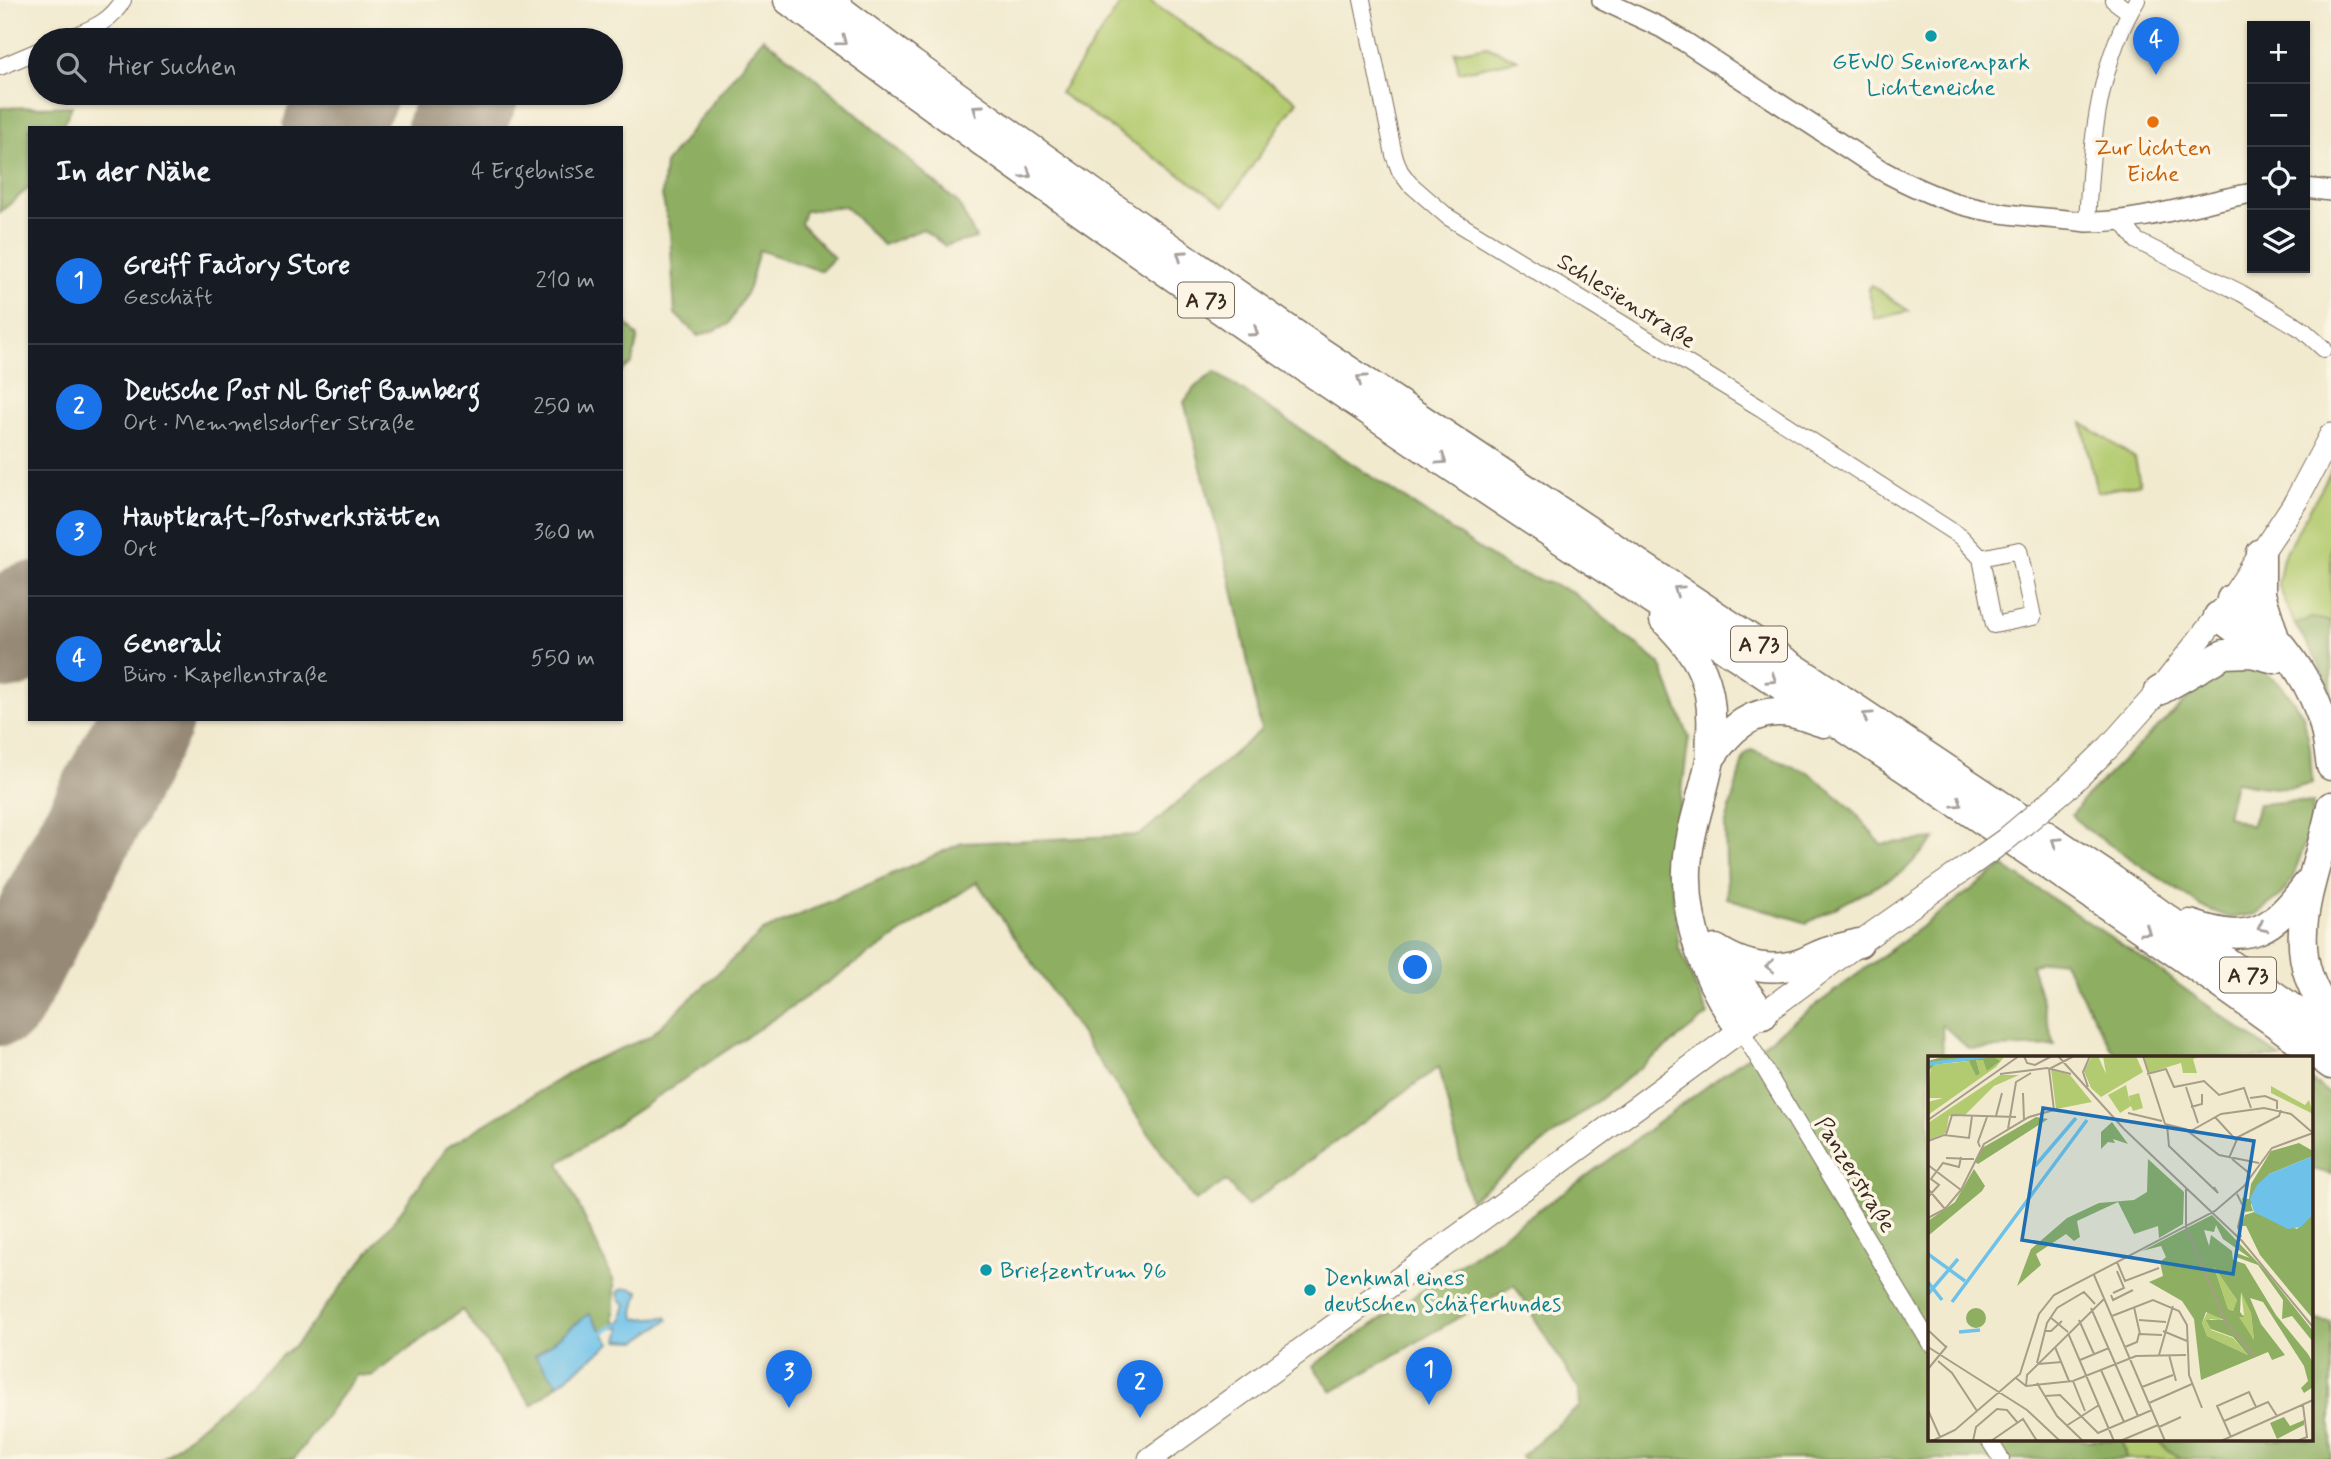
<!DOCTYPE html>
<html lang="de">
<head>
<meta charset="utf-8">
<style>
  :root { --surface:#171b24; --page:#20242c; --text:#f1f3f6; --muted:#9ea1a6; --line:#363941; --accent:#1a73e8 }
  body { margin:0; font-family:Mynerve,sans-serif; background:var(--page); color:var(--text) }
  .controls { position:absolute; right:21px; top:21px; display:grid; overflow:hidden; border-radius:0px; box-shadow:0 2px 5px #0004 }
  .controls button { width:63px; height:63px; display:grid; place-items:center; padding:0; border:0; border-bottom:2px solid var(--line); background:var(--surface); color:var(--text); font:35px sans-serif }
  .you { position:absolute; left:1416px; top:968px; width:24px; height:24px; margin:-18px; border:5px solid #fff; border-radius:50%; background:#1a73e8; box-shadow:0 0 0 10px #1a73e833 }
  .badge { display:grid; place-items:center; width:46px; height:46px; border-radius:50%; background:var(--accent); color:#fff; font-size:23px; font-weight:700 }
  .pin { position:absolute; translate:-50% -58px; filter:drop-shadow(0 2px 4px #0008) }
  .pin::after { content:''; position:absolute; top:37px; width:24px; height:21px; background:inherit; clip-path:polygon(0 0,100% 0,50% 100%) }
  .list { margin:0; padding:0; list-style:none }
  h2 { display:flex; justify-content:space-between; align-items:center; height:91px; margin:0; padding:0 28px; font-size:30px }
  h2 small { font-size:23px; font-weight:400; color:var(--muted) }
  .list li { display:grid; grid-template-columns:46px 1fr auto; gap:21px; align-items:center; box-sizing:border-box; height:126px; padding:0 28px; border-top:2px solid var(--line) }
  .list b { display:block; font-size:26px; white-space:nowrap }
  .list p { margin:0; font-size:23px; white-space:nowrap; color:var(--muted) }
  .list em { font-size:23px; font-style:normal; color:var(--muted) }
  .icon { flex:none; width:38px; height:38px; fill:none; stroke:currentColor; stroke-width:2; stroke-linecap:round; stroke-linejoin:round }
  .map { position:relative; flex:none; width:2331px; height:1459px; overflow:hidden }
  .search { position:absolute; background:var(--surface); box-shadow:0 2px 5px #0004; left:28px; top:28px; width:595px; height:77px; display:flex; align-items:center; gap:18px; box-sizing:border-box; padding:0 24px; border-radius:38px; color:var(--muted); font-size:26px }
  .panel { position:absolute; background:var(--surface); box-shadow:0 2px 5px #0004; left:28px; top:126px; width:595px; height:595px; border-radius:0px }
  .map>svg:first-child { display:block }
</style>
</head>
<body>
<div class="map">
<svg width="2331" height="1459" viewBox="0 0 2331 1459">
  <rect width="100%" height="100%" fill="#fcf5e5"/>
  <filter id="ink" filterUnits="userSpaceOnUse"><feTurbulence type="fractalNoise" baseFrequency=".0143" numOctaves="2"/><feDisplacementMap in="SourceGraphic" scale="14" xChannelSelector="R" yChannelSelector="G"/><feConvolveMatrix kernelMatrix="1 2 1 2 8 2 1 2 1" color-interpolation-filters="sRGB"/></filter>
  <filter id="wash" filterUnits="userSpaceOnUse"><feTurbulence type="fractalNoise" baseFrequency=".00686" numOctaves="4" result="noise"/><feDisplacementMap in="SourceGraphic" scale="28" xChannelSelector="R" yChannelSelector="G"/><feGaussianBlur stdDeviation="1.57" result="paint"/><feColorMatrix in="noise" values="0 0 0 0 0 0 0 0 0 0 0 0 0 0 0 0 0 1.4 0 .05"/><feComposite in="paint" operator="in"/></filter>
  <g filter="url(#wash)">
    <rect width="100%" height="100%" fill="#f1eacf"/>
    <path fill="#b3cb70" stroke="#777a47" stroke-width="2" d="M1123,0H1148L1297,101L1225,205L1060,93Z
      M1487,46L1517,60L1459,72L1455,52Z
      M1871,285L1909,311L1875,319L1868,288Z
      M2082,423L2135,458L2140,484L2097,492Z
      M2331,471V621L2311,618L2295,625L2278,584L2283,557Z
      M2122,1440H2156L2181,1459H2126Z"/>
    <path fill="#8eaf62" stroke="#646c40" stroke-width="2" d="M763,38L812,75L958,203L976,238L945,246L923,229L883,245L845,206L805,211L801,224L834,258L821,271L759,250L749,288L728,325L698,336L675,314L670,233L662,195L665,164Z
      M72,106L62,128H30V187L0,212V108Z
      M621,317L638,337L632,363L621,372Z
      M1215,372L1511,570L1571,591L1660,664L1689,737L1671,874L1679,949L1708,1015L1470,1200L1439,1067L1247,1206L1226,1181L1195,1201L977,882L559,1163L614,1282V1326L603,1332L589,1314L536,1355L558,1384L532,1405L462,1310L372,1376L356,1375L294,1459H162L296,1344L396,1218L446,1148L586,1063L649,1037L763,931L962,843L1140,835L1261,730L1236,602L1184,402L1195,387Z
      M2311,618L2331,621V692L2315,656L2295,625Z
      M2239,667L2261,669L2283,687L2303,715L2310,747L2312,783C2287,793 2261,786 2235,782L2227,816L2251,826L2259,804L2297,801L2313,803L2311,826L2292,880L2280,896L2256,914L2231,918L2203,907L2085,828L2072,815L2083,800L2119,764L2213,675Z
      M1751,750L1808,772L1852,809L1881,844L1935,839L1903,872L1807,923L1727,898L1725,827L1744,756Z
      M2003,866L2129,949L2281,1058H2119L2110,1046L2062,960L2031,965L2055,1046L1969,1049L1942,1024L1943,1058H1930V1440H2122L2126,1459H1522L1521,1456L1580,1406L1579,1390L1514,1285L1332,1392L1313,1366L1573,1186Z
      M2312,1081L2331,1095V1174L2312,1169Z
      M2312,1319L2331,1322V1459H2181L2156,1440H2312Z"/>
    <path fill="#6ec2ea" stroke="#547684" stroke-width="2" d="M629,1288L639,1291L634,1312L635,1319L666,1317L668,1320L637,1341L618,1340L621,1328H614V1323L621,1322L626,1304L620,1300L618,1293L621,1289Z
      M589,1314L611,1343L558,1384L535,1356Z"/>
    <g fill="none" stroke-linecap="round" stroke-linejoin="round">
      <path stroke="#6ec2ea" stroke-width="4.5" d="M603,1332L614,1326"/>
      <path stroke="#968a76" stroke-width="94" d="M330,128L351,93
        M454,128L472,93
        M9,642L30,609
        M0,999L146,719"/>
    </g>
  </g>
  <g filter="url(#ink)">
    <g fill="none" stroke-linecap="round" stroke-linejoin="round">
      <g stroke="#7b6d5c" stroke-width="18">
        <path id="minor" d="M1362,0L1394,155L1400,171L1409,183L1448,217L1762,409L1961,537L1981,558L1994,625L2033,617L2019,550L1981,558
          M2113,0L2129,12
          M64,40C87,30 110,24 123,0
          M0,67L40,50
          M2122,221L2137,241L2241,293L2303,330L2324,349
          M2087,222C2088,211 2088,200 2089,190C2093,126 2103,55 2137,0
          M1741,1030L1930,1343
          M1989,1440L2001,1459"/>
      </g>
      <g stroke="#7b6d5c" stroke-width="22">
        <path id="tertiary" d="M1602,0L1662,28L1685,42L1881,170C1905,183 1930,195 1956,203C1997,216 2044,217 2087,222C2144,222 2197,203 2252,193
          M2305,188L2331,191"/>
      </g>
      <g stroke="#7b6d5c" stroke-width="25">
        <path id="secondary" d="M2069,786L2109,747L2159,691L2231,599L2296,501L2331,435
          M1150,1459L1638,1106L1859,943L1970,865"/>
      </g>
      <g stroke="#7b6d5c" stroke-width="31">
        <path id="motorway" d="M788,0C1062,204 1345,398 1631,586C1773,680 1914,773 2054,869C2147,933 2241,996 2331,1065
          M827,0L911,63L1169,247L1318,350L2113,880L2331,1036
          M2261,553V594L2274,635
          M2231,599C2270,628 2303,666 2320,713C2327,730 2328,749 2331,766
          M2218,616L2269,654
          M1664,620C1700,655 1714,683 1711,734C1710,743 1711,752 1710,760C1703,798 1688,832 1687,870C1685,929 1708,983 1741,1030
          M2159,691L2224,654L2251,653L2275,659
          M1710,759C1730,728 1753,707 1791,713C1802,715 1813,720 1824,723
          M2331,806C2317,881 2275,947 2331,1016
          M2190,924C2252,945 2271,932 2309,882
          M1716,949C1742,966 1770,973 1801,963C1809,960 1817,955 1826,952C1837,948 1848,946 1859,943
          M1717,952L1763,1015"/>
      </g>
      <use href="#minor" stroke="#fff" stroke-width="16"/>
      <use href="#tertiary" stroke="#fff" stroke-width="19"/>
      <use href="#secondary" stroke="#fff" stroke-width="23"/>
      <use href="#motorway" stroke="#fff" stroke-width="28"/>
      <g stroke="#7b6d5c" stroke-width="25" stroke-linecap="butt">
        <path id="secondary-bridge" d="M1970,865L2005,840L2069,786"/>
      </g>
      <use href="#secondary-bridge" stroke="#fff" stroke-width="23"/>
    </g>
    <defs><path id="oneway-chevron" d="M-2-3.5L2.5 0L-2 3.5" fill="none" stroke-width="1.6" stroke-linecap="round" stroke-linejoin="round" transform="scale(1.75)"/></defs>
    <g stroke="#a79f9a">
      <use href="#oneway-chevron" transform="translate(842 41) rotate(37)"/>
      <use href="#oneway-chevron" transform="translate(977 109) rotate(-145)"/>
      <use href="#oneway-chevron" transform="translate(1027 174) rotate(35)"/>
      <use href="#oneway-chevron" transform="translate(1181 255) rotate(-145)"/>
      <use href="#oneway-chevron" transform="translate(1254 332) rotate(35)"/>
      <use href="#oneway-chevron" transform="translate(1361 379) rotate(-146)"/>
      <use href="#oneway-chevron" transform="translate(1442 460) rotate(34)"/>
      <use href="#oneway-chevron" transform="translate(1678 590) rotate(-146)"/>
      <use href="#oneway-chevron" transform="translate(1772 679) rotate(33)"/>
      <use href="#oneway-chevron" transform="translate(1867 716) rotate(-146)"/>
      <use href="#oneway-chevron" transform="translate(1958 803) rotate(34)"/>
      <use href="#oneway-chevron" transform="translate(2056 842) rotate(-146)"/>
      <use href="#oneway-chevron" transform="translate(2262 927) rotate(154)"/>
      <use href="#oneway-chevron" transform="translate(2146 931) rotate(34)"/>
      <use href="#oneway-chevron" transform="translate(1770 966) rotate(179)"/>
    </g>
  </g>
  <g fill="#0f9aa8" stroke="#fcf5e5" stroke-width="2.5">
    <circle cx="1931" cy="36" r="7"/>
    <circle cx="986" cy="1270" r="7"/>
    <circle cx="1310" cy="1290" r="7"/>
  </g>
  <circle fill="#e8710a" stroke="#fcf5e5" stroke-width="2.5" cx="2153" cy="122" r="7"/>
  <g text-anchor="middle" stroke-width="7" stroke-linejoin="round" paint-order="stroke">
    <g fill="#fcf5e5" stroke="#75675a" stroke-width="2">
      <rect x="1178" y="282.5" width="56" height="35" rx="5"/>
      <rect x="1731" y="626.5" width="56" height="35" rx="5"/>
      <rect x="2220" y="957.5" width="56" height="35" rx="5"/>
    </g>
    <g font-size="21" font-weight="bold" fill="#3b2a1e">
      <text x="1206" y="307">A 73</text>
      <text x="1759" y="651">A 73</text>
      <text x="2248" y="982">A 73</text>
    </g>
    <g font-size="23" fill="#0d838f" stroke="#fcf5e5" text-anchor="start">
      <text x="1931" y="69" text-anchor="middle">GEWO Seniorenpark<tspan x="1931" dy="26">Lichteneiche</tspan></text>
      <text x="1000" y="1278">Briefzentrum 96</text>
      <text x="1324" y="1285">Denkmal eines<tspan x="1324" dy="26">deutschen Schäferhundes</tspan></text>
    </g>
    <g font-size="23" fill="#c56008" stroke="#fcf5e5">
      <text x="2153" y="155">Zur lichten<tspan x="2153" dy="26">Eiche</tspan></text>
    </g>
    <g font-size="23" fill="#3b2a1e" stroke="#fcf5e5">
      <text transform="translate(1627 300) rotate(32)" y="8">Schlesienstraße</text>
      <text transform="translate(1856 1174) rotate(58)" y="8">Panzerstraße</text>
    </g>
  </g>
  <g transform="translate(1928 1056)">
    <rect width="385" height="385" fill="#f1eacf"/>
    <path d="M64,0H77L68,11L0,59V46L15,42H0L3,9L42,5L48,20L52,18L48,4H55L60,15L67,4ZM164,0H170L178,18L175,0H208L215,16L173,41L163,32L156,15ZM216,0H274L265,3L269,17H255L253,7L220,17ZM123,13L142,19L164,46L128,53ZM72,19H91L66,30L37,59L21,60L18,77L0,84V67ZM198,29L202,47L201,40L211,37L215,52L205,55L203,50L192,57L180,39ZM343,30L377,49L381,44L385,58L343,37ZM286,211L309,244L305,255L300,253ZM313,235L323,257L326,284L310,261L316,259ZM280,255L296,265L282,263L283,274L305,282L320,299L279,280L274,267Z" fill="#b3cb70"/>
    <path d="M18,0H64L72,5L59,15L55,4H48L52,18L48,20L41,5L8,7L0,15V5ZM108,61L120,63L50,108L47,106L54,92ZM184,66L200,88L185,83L187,87L180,86L173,93V76ZM371,87L385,95V100L341,118L323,149L325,155L317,156L314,142L321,143L323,128L343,95ZM220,103L256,136L255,168L231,182L230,170L206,178L190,146L149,165L152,181L146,185L138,178L108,198L113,209L89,230L103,193L139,162L171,147L206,144L219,136ZM46,113L57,130L54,135L0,180V165L27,146ZM326,156L369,173L385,158V263L332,199L318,170H313L317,159ZM284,159L337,214L385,275V286L364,260L354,263L355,244L330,209L308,201V197L322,202L295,183L288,169L286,176L276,174L281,190L283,179L304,195L305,204L317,208L348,259L380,298L385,307V331L376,337L373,332L380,325L376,310L335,246L322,242L333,268L357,299L344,304L340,296L273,324L266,263L254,245L221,226L235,220L232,206L238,201L233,190L214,195ZM286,211L309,244L305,255L300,253ZM313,236L323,257L326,284L311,261H316L312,256ZM278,256L296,264H278L283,273L305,281L320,299L279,280L274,267ZM38 262a10 10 0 1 1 20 0a10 10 0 1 1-20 0ZM356,361L362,370L376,364V369L349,383L342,367Z" fill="#8eaf62" fill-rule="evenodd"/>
    <path d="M385,100V158L373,171L360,173L326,156L322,143L329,129L341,118Z" fill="#6ec2ea"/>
    <path fill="none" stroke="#6ec2ea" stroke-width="3.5" d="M0,8L60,0M107,110L148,62M0,198L37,225M0,226L14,244M0,238L30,203M24,246L159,64M31,276L52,274"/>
    <path fill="none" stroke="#a89d88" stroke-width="2" d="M96,0L99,7L107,9L124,0M130,0L196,73L314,185L385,271M215,0L237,68L257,73L291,99L331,107M72,18L119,12L143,18M219,18L238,13L246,31L276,25L291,39L316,32L323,52M160,31L155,16L162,0M258,31L270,67M95,37L96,64M322,42L337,40L349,45V53M263,51L274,48V38M200,57L234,65M68,60L74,37M287,61L308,84M0,64L91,0M239,69L241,90L290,137L286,131M80,73L88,26L103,17M261,76L293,58L336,52L363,58L385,77M18,79L24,59L88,61M0,85L16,79L41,82L44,60M52,91L50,86L59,61M18,102L46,103M301,102L310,81L351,60L353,54M304,103L321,117M0,109L33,134M0,133L17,153M258,133V170M309,138L315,150L310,171L313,181M0,141L11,129L3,123L15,107L31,111L33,101M0,162L17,153L33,134L56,88L101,61L126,54L121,13L146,0M258,171L298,267L327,301M189,206L197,225L231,212M166,219L237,385M185,237L196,232L189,215M183,239L185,244L205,234M206,251L212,278M163,252L210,360M184,260L225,244L251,255L259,269L261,319L274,352M122,261L140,276M151,264L166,298M211,264L238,266M0,274L18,291M116,275H123L134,265M235,275L259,285M140,277L186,385M0,291L99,354L132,385M127,291L141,325M197,291L209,286L211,278L234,279M231,299L245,250M241,299L248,325M152,304L181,292M10,305L24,317L49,355M109,307L119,267L129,252L156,236L167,248M110,308L134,306M0,313L19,290M173,314L196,366M88,322L98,330L145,325L208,300L258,299M145,325L157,355M109,327L129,360L155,385M98,330L99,319L176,243M214,331L245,319M117,340L132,339L170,377L224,354M221,347L264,328M0,354L12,381M296,365L340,346L349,360M138,370L171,349M231,371L253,361M303,381L289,350L321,336L328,351M4,385L27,374L92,318L111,258L126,239L287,155L316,130L344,92L385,77M45,385L48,371L69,353L79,354L89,366M63,385L95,363L109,385M192,385L230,369M293,385L385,344M369,385L379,381L375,349"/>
    <path fill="#1f6fb2" fill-opacity="0.15" stroke="#1f6fb2" stroke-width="3.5" d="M115,52L326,85L305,218L94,184Z"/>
    <rect width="385" height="385" fill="none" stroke="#3b2a1e" stroke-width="3.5"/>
  </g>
</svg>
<div class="controls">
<button>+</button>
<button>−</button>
<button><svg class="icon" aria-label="locate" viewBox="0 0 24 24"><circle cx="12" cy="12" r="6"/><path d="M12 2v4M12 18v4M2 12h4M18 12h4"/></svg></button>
<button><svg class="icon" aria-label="layers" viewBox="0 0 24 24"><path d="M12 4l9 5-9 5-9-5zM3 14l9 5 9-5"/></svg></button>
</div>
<div class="you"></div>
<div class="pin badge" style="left:1429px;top:1405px">1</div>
<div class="pin badge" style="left:1140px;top:1418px">2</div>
<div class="pin badge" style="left:789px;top:1408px">3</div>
<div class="pin badge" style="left:2156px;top:75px">4</div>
<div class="search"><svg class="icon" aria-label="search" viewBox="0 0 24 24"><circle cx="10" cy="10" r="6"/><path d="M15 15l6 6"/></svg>Hier suchen</div>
<section class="panel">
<h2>In der Nähe<small>4 Ergebnisse</small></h2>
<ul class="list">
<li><span class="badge">1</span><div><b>Greiff Factory Store</b><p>Geschäft</p></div><em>210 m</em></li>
<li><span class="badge">2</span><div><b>Deutsche Post NL Brief Bamberg</b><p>Ort · Memmelsdorfer Straße</p></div><em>250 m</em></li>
<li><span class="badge">3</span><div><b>Hauptkraft-Postwerkstätten</b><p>Ort</p></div><em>360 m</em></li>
<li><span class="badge">4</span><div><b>Generali</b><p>Büro · Kapellenstraße</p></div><em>550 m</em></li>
</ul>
</section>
</div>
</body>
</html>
